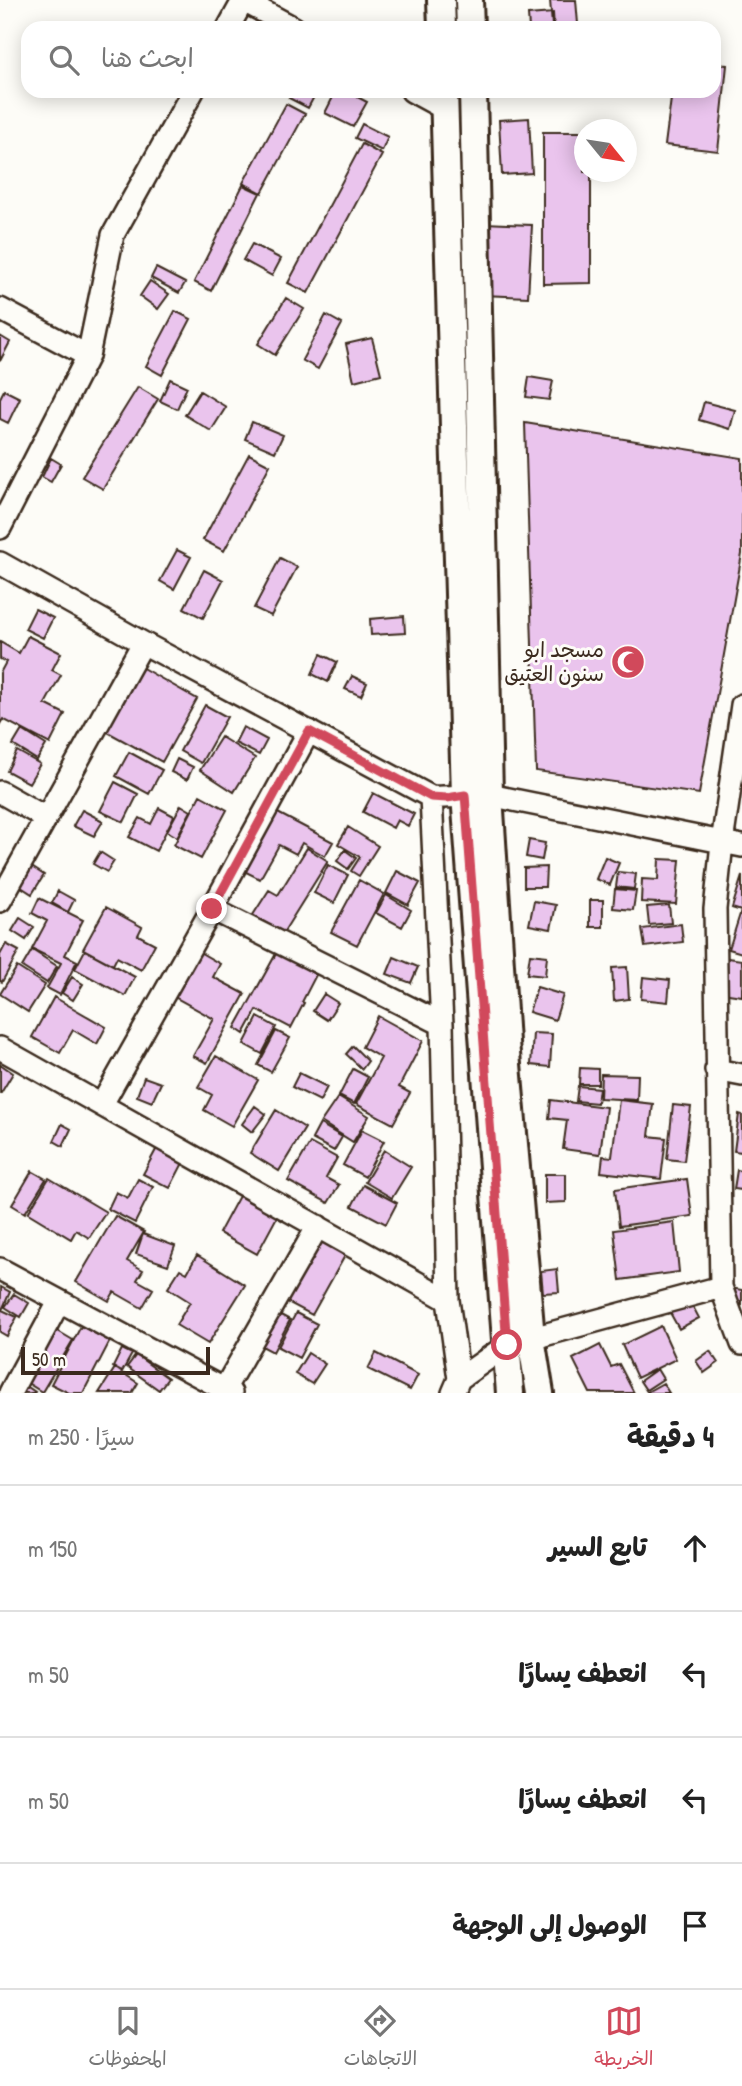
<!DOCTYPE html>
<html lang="ar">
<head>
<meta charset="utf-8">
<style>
  :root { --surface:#fff; --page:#f6f6f6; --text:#222; --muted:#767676; --line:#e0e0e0; --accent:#d1495b }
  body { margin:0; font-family:"Patrick Hand","Playpen Sans Arabic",sans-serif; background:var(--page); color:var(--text); direction:rtl }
  .compass { position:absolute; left:574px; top:119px; width:63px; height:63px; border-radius:50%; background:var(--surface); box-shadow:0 4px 18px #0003; rotate:120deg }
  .scale { position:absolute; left:21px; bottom:18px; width:189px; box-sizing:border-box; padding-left:7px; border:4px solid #3b2a1e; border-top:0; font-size:19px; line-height:24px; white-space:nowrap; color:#3b2a1e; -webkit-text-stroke:5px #fdfcf7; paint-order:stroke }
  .stop { position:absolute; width:21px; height:21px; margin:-16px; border:5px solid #d1495b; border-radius:50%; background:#fff }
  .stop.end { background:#d1495b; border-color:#fff; box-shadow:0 2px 7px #0008 }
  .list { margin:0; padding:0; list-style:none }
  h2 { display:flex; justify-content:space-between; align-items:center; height:91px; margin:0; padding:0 28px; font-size:30px }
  h2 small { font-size:23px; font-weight:400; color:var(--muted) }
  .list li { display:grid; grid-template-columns:46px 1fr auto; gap:21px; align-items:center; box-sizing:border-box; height:126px; padding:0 28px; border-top:2px solid var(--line) }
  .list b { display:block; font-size:26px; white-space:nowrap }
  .list em { font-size:23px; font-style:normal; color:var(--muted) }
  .icon { flex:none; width:38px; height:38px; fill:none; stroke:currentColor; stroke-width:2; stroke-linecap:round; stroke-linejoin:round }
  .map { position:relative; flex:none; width:742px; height:1393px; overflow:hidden; direction:ltr }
  .search { position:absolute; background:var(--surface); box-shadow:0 4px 18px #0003; left:21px; right:21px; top:21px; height:77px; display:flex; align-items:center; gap:18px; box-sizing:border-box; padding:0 24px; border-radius:21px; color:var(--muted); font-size:26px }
  .sheet { height:595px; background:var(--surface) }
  nav { display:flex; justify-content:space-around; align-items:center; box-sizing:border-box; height:98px; border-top:2px solid var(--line); background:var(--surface); font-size:19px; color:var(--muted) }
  nav a { display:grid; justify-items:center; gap:4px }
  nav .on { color:var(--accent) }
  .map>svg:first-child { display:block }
</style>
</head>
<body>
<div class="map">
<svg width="742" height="1393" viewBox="0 0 742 1393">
  <rect width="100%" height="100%" fill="#fdfcf7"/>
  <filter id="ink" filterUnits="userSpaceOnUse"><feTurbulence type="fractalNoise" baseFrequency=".0143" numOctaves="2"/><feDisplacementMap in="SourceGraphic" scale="14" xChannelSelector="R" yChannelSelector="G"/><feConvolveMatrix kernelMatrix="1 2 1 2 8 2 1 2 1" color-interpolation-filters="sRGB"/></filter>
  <g filter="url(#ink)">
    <path fill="#eac4ed" stroke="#3b2a1e" stroke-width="2" d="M550,0H576L578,24L552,26Z
      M553,13L554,28H529L528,15Z
      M714,64L727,65L718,151L665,145L672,91H714Z
      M293,91H317L308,108L289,98Z
      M336,91H346L367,102L353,127L325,113Z
      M286,104L305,114L262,193L243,183Z
      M529,118L532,173L502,175L499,120Z
      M362,124L388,137L382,151L355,138Z
      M543,132H584V172H591V283L543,284Z
      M362,144L382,155L308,293L288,283Z
      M243,185L260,193L211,291L194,282Z
      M485,223L532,225L528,297L482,295Z
      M252,244L281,259L272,276L243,260Z
      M156,268L185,283L179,293L151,278Z
      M150,281L169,294L158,309L140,296Z
      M286,298L304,309L275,355L258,344Z
      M175,311L191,319L162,375L146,366Z
      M326,315L342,324L318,369L302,360Z
      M0,336L10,342L0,361Z
      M372,338L381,374L354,381L346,344Z
      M529,377L553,381L549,400L526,397Z
      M170,379L187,387L177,409L160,401Z
      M138,387L158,399L103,489L82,477Z
      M4,390L20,398L8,423L0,419V398Z
      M200,391L226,407L211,431L185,415Z
      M704,402L735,410L730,429L699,420Z
      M252,422L283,435L275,452L245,439Z
      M525,423L742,458V554L699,794L536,771Z
      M249,454L270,465L224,551L203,540Z
      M51,458L61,464L51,482L42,477Z
      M177,550L191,557L174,589L160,581Z
      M280,558L297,567L271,616L254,608Z
      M204,570L223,580L203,618L184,608Z
      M35,609L53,618L43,638L25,629Z
      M404,616L405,633L371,635L370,619Z
      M28,636L61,653L52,670L61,675L45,704L65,714L50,744L3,719L0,724V673L6,662L0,659V642L19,653Z
      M321,654L337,662L328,682L312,674Z
      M139,666L197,699L162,762L104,730Z
      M352,676L367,683L361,696L345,689Z
      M205,705L227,717L201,763L180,751Z
      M243,727L267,740L259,755L235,743Z
      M22,730L46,745L37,760L13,745Z
      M221,737L255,758L234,792L200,770Z
      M17,751L40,764L29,783L7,771Z
      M129,752L162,770L149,794L116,776Z
      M177,759L193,767L187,780L171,772Z
      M115,782L138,794L124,822L100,811Z
      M373,793L414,814L408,826L397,820L393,828L363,812Z
      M200,795L227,810L201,859L174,845Z
      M181,805L191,811L177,837L167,831Z
      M159,808L174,816L156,851L129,837L140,818L151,824Z
      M82,810L103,821L94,836L73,826Z
      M272,810L333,842L325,856L302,843L296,854L279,845L260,879L240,869Z
      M348,827L378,846L359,876L351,871L360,857L338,844Z
      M529,840L545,843L542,860L526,857Z
      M307,848L328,861L283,933L253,915L269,890L278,895Z
      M345,850L356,858L348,869L337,861Z
      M100,852L114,861L107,872L93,864Z
      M605,857L619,863L610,885L596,879Z
      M659,859L680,860L676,904L641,902L642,879L658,880Z
      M27,864L44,875L32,894L15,883Z
      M328,865L348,875L334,903L314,893Z
      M546,867L545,887H524V868Z
      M397,871L420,883L408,905L386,893Z
      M618,872L636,874L634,889L616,887Z
      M742,876V953L729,949L741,911L732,908Z
      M359,880L384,894L357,945L331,932Z
      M615,889L636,891L633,910L613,908Z
      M58,891L74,900L68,912L52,903Z
      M386,895L411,910L402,927L376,913Z
      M39,898L83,920L65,955L77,961L60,995L47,988L61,963L32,949L47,921L32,913Z
      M590,900H603V927H590Z
      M534,901L556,905L551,929L529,925Z
      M669,905L671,923L649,925L647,907Z
      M106,907L142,927L138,935L155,944L141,970L117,957L113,965L83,949Z
      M20,918L34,927L26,940L12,931Z
      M681,924L683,942L645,947L642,929Z
      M6,944L19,951L2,982L0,981V955Z
      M32,950L57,966L47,983L22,967Z
      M85,950L135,977L125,996L75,969Z
      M196,950L220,964L213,977L245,994L207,1063L193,1056L214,1019L171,995Z
      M277,952L316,975L302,1002L304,1003L291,1028L257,1010L244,1034L235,1028Z
      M530,954L547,956L545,976L527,974Z
      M394,957L418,967L411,983L387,974Z
      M721,957L742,960V996L715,992Z
      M17,967L45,985L28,1012L0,994Z
      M627,967L629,999L614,1001L612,968Z
      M72,977L83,984L73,1000L62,993Z
      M643,977L670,980L668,1002L641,999Z
      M537,987L563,995L555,1020L529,1012Z
      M324,994L338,1003L327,1020L313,1011Z
      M54,997L106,1027L97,1044L73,1030L60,1053L32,1037Z
      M378,1016L423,1041L399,1087L410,1093L393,1124L356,1104L381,1058L362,1047Z
      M258,1017L276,1027L262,1054L244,1044Z
      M276,1031L290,1038L271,1072L258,1065Z
      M533,1033L552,1034L550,1067L531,1065Z
      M353,1046L368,1061L362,1069L346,1054Z
      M216,1056L258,1080L232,1126L204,1110L212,1095L198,1087Z
      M0,1064L13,1073L1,1093H0Z
      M580,1068L598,1069V1084H579Z
      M353,1069L368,1077L354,1104L339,1096Z
      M299,1073L327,1087L320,1101L292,1087Z
      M601,1074L638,1075L637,1100L600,1098Z
      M144,1077L161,1083L152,1102L137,1096Z
      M578,1086L599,1088L597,1103L576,1101Z
      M338,1097L369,1116L353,1142L321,1122Z
      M551,1100L606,1107L600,1154L563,1149L567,1120L549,1118Z
      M619,1100L653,1104L649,1136L666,1138L661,1179L601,1172L603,1156L612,1157Z
      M673,1105L691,1107L684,1161L667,1159Z
      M255,1106L266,1114L252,1132L242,1124Z
      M276,1110L305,1128L279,1171L250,1153Z
      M739,1114L742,1115V1152L734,1151Z
      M62,1124L71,1129L63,1146L54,1141Z
      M320,1124L342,1137L334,1151L312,1139Z
      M362,1130L384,1141L365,1177L343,1165Z
      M310,1143L337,1158L326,1178L339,1185L328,1203L288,1181Z
      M157,1148L183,1163L170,1188L143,1174Z
      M384,1150L411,1167L392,1198L365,1182Z
      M737,1170L742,1171V1190L734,1189Z
      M32,1171L46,1179L25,1213L12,1205Z
      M545,1174H566V1202L545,1203Z
      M49,1178L106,1212L89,1238L76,1230L71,1239L28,1213Z
      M138,1179L153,1187L135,1223L108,1209L116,1192L128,1198Z
      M687,1179L692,1216L619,1226L615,1189Z
      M363,1185L397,1203L386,1224L352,1206Z
      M240,1194L278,1215L257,1254L219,1233Z
      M115,1216L144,1232L127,1261L143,1270L137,1280L153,1289L142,1308L114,1292L109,1301L76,1282Z
      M674,1222L679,1272L620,1280L614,1230Z
      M143,1234L175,1246L168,1265L136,1254Z
      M316,1234L347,1252L312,1315L280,1298Z
      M197,1255L245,1285L208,1344L176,1325L190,1302L168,1288L180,1269L187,1273Z
      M557,1269L559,1292L543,1293L541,1271Z
      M1,1287L10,1292L2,1310L17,1317L7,1336L0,1332Z
      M731,1288L742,1290V1305L728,1302Z
      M14,1294L29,1303L21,1317L5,1307Z
      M688,1297L699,1318L679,1329L668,1309Z
      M273,1311L290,1320L273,1352L256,1343Z
      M296,1313L317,1324L299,1358L278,1347Z
      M81,1326L110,1341L83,1393H69L51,1384Z
      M661,1326L676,1359L637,1378L622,1345Z
      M51,1327L73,1340L42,1392L21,1379Z
      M600,1345L611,1367L619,1364L634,1393H590L573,1359Z
      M122,1349L132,1354L122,1372L113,1367Z
      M710,1351L718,1363L704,1373L696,1361Z
      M308,1353L325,1364L312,1384L295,1374Z
      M376,1353L418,1375L410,1390L368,1369Z
      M136,1355L168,1378L159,1390L127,1367Z
      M115,1368L138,1383L132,1393H99Z
      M657,1369L663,1379L646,1390L640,1381Z
      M22,1383L35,1392L34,1393H15Z
      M663,1383L669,1393H647V1392Z"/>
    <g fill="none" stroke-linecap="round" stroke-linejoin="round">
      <g stroke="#3b2a1e" stroke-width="26">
        <path id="minor" d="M242,0L294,28
          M228,28L243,1
          M412,91L445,109
          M0,309L88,356
          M0,528L88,356L113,235L193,91
          M0,563L143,643L431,797C450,798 470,795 489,795L742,846
          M742,705L722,843L715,909L721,1287L742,1344
          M0,792L46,818
          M431,797L442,1024L448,1300
          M0,901L143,643
          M212,909L442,1024
          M0,1048L448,1300L459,1379
          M716,1070L742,1075
          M102,1104L212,909L309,731
          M0,1269L231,1393
          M10,1393L59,1302
          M222,1393L318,1226
          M453,1393L459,1379L507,1345L721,1287"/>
      </g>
      <g stroke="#3b2a1e" stroke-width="32">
        <path id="tertiary" d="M441,0L442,28
          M469,0L470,28
          M444,91L465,795L510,1393
          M473,91L489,795L505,1042L531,1338L540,1393"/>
      </g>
      <use href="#minor" stroke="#fdfcf7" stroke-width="21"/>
      <use href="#tertiary" stroke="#fdfcf7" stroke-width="26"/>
    </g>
  </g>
  <g fill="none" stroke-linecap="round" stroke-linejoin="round" filter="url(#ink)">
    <path stroke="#d1495b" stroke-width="9" d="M212,909L309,731L431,797L447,798L465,795L507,1345"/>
  </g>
  <defs>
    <g id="mosque-disc" transform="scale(1.75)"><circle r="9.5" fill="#d1495b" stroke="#fdfcf7"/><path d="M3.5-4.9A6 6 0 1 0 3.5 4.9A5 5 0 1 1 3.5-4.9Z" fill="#fff"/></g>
  </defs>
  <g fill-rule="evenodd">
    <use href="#mosque-disc" x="628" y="662"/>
  </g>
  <g text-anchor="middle" stroke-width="6" stroke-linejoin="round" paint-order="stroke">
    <g font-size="21" fill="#3b2a1e" stroke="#fdfcf7" text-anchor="end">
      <text x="604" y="657">مسجد ابو<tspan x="604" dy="24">سنون العتيق</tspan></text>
    </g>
  </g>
</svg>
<svg class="compass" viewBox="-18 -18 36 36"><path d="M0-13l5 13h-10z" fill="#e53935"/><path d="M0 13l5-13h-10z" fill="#767676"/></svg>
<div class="scale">50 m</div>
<div class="stop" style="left:507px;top:1345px"></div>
<div class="stop end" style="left:212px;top:909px"></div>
<div class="search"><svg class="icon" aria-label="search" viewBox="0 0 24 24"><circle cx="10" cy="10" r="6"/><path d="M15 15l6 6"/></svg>ابحث هنا</div>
</div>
<section class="sheet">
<h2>4 دقيقة<small>سيرًا · 250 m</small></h2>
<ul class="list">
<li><svg class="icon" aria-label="ahead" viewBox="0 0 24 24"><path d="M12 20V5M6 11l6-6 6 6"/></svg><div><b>تابع السير</b></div><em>150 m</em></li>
<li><svg class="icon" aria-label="left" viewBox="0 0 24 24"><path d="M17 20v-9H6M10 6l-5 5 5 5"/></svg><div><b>انعطف يسارًا</b></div><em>50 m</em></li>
<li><svg class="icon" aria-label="left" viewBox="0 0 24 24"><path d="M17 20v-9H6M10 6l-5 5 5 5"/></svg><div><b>انعطف يسارًا</b></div><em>50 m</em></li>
<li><svg class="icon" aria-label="arrive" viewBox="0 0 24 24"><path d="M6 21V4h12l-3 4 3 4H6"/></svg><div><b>الوصول إلى الوجهة</b></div></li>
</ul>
</section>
<nav>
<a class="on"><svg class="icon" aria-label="map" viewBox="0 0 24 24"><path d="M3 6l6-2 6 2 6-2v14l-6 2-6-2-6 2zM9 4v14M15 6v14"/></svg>الخريطة</a>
<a><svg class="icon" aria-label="directions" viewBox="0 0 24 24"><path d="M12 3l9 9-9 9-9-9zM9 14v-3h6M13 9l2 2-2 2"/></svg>الاتجاهات</a>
<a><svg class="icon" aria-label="saved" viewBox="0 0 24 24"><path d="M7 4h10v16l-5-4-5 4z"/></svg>المحفوظات</a>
</nav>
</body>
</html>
